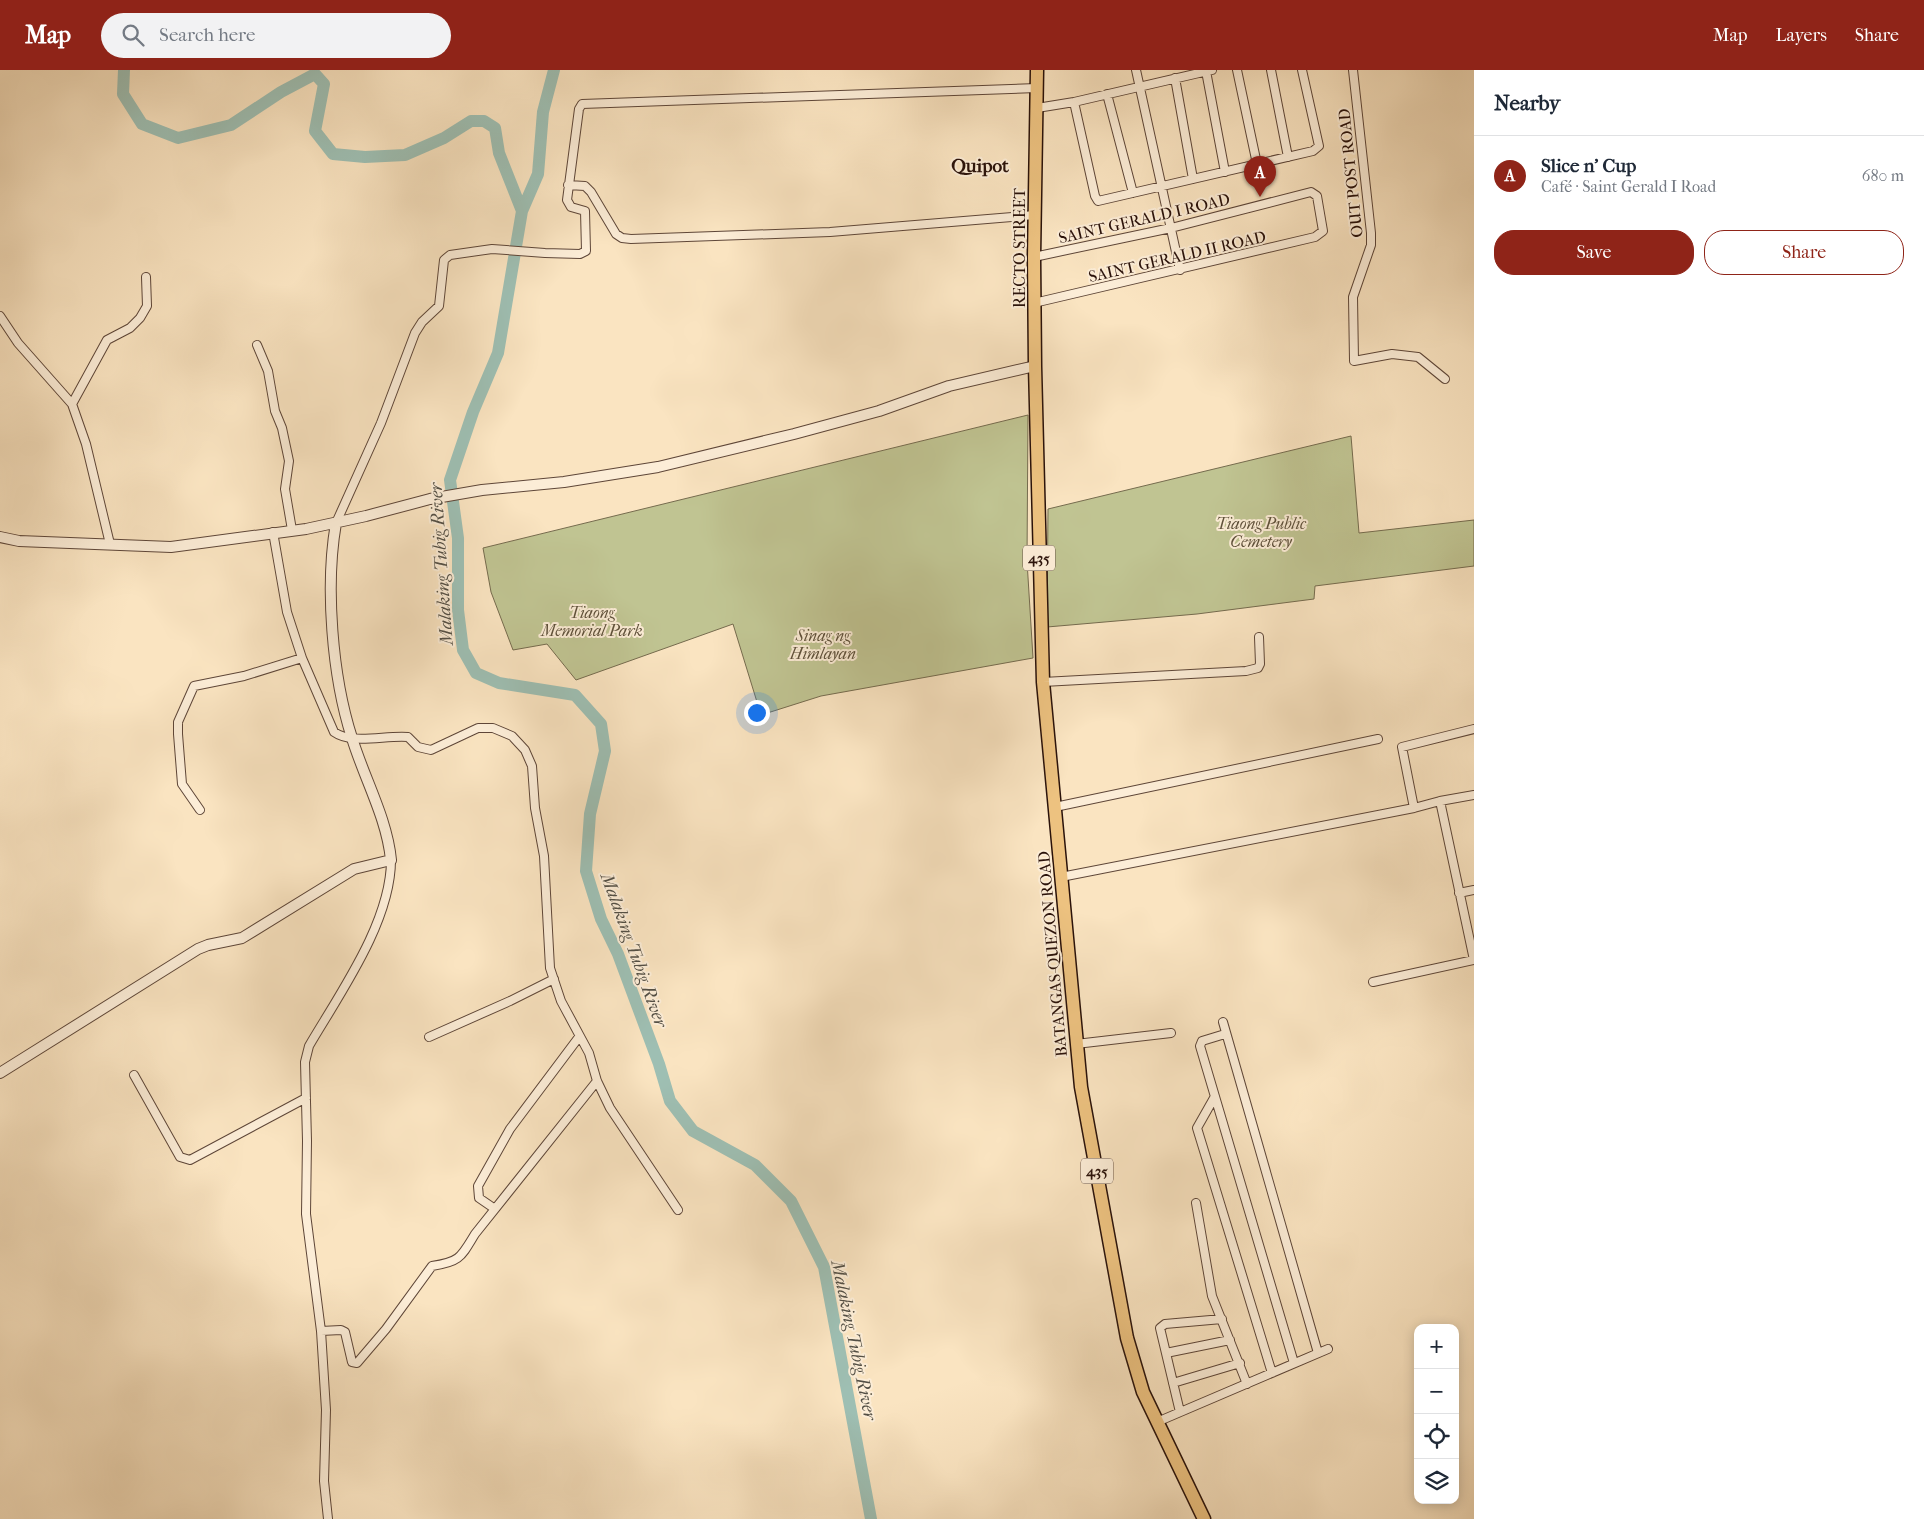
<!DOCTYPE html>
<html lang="en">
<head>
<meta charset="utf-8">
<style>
  :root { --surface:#fff; --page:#f2f2f3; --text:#1f2937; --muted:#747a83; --line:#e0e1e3; --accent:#8f2418 }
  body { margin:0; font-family:"IM FELL French Canon",serif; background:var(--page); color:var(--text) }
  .controls { position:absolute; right:15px; bottom:15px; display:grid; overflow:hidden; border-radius:10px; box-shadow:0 2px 12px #0003 }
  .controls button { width:45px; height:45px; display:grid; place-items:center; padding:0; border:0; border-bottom:1px solid var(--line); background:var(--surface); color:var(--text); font:25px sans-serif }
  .you { position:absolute; left:756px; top:642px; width:18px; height:18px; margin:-12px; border:4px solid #fff; border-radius:50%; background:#1a73e8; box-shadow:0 0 0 8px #1a73e833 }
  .badge { display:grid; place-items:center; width:32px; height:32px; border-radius:50%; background:var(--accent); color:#fff; font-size:16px; font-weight:700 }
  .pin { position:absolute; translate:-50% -41px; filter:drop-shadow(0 1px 2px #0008) }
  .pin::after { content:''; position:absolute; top:26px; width:18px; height:15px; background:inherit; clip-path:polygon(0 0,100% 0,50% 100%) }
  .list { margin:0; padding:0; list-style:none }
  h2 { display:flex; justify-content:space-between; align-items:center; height:65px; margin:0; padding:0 20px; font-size:21px }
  h2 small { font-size:16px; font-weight:400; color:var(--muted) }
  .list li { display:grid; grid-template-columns:32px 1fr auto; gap:15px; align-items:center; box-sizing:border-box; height:80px; padding:0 20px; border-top:1px solid var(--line) }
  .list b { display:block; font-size:19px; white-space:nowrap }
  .list p { margin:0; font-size:16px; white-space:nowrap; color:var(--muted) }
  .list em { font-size:16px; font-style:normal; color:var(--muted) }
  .actions { display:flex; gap:10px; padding:15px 20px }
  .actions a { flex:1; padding:11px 0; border:1px solid var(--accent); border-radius:20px; text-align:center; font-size:18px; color:var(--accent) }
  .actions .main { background:var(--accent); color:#fff }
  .icon { flex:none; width:28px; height:28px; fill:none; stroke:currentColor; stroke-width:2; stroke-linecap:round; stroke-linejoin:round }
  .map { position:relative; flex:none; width:1474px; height:1449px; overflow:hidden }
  header { display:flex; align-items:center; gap:30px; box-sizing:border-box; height:70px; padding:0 25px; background:var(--accent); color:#fff }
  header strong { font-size:24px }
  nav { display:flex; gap:28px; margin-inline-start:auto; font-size:18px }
  .search { width:350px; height:45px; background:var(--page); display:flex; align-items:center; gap:12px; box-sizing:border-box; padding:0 18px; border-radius:28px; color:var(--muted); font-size:19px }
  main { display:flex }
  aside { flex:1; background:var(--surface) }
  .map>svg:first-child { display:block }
</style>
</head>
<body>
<header>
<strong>Map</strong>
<div class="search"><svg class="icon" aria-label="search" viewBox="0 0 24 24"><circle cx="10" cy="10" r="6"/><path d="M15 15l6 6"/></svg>Search here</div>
<nav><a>Map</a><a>Layers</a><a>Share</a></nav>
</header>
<main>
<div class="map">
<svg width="1474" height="1449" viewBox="0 0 1474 1449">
  <rect width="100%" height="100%" fill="#fae4c1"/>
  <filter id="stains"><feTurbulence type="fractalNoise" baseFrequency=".004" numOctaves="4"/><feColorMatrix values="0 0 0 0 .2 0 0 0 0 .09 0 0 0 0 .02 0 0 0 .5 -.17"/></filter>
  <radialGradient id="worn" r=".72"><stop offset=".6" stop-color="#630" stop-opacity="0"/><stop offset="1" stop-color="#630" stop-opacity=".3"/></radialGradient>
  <path fill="#c0c492" stroke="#756b4e" d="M1028,345L1027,491L1033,588L821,626L761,645L733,554L576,610L547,574L513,580L491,522L483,478Z
    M1351,366L1359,463L1474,450V496L1315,516L1314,529L1197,544L1047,557L1048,439Z"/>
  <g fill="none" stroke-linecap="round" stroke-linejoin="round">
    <path stroke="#9ebfb3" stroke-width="12" d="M124,0L123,24L142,54L178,68L231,55L281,22L315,4L324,14L315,61L333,84L365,87L405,85L444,68L471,51H484L495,58L499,83L522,141
      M554,0L543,42L538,104L522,141L498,283L473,342L450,410L458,468V540L463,580L476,603L499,613L575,625L601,654L605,681L590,744L586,801L601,849L618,884L659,994L670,1031L693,1061L755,1095L791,1131L824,1197L871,1449"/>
    <g stroke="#5e4638" stroke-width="10">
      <path id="minor" d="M1136,0L1180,200
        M1237,0L1257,94
        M1271,0L1288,87
        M1353,0L1371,163V175L1353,227L1354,291L1392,284L1418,287L1445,309
        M1206,1L1225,102
        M1175,8L1193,109
        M1107,24L1133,123
        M1074,32L1095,126L1098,131L1313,81L1319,76L1302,0
        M1037,38L1074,32L1212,0
        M568,115L585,116L591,122L616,164L622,168L631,169L830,162L1035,145
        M1034,187L1171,158L1311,122L1317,126L1323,161L1315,167L1034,233
        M0,246L18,273L72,334L86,374L110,474
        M257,275L268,301L275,341L282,358L289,391L285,419L292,460
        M72,334L107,270L130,258L140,248L147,236L146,207
        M336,453L381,353L415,263L422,252L439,236L444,190L450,185L492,179L545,183L580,184L586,181L585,141L571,137L567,130L579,39L582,34L1037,18
        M273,462L287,542L302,588L334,662C352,675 385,665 408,667L418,677L431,680L478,658H493L512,666L525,680L532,696L535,738L544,786L550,898L561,931L589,983L597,1011L610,1038L678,1140
        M1043,612L1246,601L1258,598L1260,594L1259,567
        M1440,731L1474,725
        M1055,737L1378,669
        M1414,738L1440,731L1474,890
        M200,740L182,714L178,664V652L194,616L244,606L302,588
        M1061,807L1414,738L1402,677L1474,659
        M1459,823L1474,820
        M1373,912L1474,890
        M1223,952L1318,1283
        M1225,964L1202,971L1200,976L1294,1293
        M429,967L510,931L554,909
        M1076,974L1171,963
        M134,1005L180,1087L190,1090L306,1028
        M1214,1028L1197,1058L1272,1303
        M1196,1133L1212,1226L1247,1314
        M495,1139L479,1128L478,1116L510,1059L579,967
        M321,1261L341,1260L345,1262L352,1292L357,1293L386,1259L432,1196C460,1192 461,1187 475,1164L597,1011
        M1166,1283L1230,1270
        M1173,1313L1240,1293
        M1180,1342L1160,1258L1165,1254L1222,1249
        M1157,1352L1328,1279
        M328,1449L324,1411L326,1340L321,1261L306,1144L307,1071L305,992L309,976C340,923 391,852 391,790"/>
    </g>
    <g stroke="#5e4638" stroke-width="12">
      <path id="tertiary" d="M0,467L19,471L171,477L306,459L366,446L430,429L482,420L564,412L658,397L794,364L879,341L949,316L1035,296
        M0,1003L198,879L208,875L242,868L354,799L391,790C387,748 364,708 352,668C332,606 325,516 336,453"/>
    </g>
    <g stroke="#2a120a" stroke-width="15">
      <path id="primary" d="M1037,0L1034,187L1035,296L1043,612L1081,1017L1127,1268L1143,1322L1204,1449"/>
    </g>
    <use href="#minor" stroke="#fcedd7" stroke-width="8"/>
    <use href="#tertiary" stroke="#fcedd7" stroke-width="10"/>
    <use href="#primary" stroke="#edc280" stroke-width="12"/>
  </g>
  <g text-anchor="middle" stroke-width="4" stroke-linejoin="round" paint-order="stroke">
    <g fill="#fcedd7" stroke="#695448" stroke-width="1">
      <rect x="1023" y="475.5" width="32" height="25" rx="4"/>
      <rect x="1081" y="1088.5" width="32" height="25" rx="4"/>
    </g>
    <g font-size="15" font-weight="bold" fill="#2a120a">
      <text x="1039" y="493">435</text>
      <text x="1097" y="1106">435</text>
    </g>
    <g font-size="16" fill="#2a120a" stroke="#fcedd7">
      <text transform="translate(1350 103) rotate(-96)" y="6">OUT POST ROAD</text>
      <text transform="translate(1144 148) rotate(-13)" y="6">SAINT GERALD I ROAD</text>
      <text transform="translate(1019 178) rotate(-90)" y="6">RECTO STREET</text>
      <text transform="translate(1177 186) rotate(-13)" y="6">SAINT GERALD II ROAD</text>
      <text transform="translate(1052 884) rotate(-95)" y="6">BATANGAS-QUEZON ROAD</text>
    </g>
    <g font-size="16" font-style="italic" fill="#5e503a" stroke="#fcedd7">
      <text x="1261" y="459">Tiaong Public<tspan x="1261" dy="18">Cemetery</tspan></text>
      <text x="592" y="548">Tiaong<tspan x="592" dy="18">Memorial Park</tspan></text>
      <text x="823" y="571">Sinag ng<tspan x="823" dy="18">Himlayan</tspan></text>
    </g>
    <g font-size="18" font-style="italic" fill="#534f45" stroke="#fcedd7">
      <text transform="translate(441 494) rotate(-94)" y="6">Malaking Tubig River</text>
      <text transform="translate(634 880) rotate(70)" y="6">Malaking Tubig River</text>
      <text transform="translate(854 1270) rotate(78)" y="6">Malaking Tubig River</text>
    </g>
    <g font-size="19" font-weight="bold" fill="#2a120a" stroke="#fcedd7">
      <text x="980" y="102">Quipot</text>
    </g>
  </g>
  <rect width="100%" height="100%" filter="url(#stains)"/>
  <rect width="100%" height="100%" fill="url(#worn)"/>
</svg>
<div class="controls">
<button>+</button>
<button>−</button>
<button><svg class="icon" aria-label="locate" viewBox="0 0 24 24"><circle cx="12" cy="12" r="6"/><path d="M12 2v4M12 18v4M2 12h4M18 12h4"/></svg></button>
<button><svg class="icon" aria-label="layers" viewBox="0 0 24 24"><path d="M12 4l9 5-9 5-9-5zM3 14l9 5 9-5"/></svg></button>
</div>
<div class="you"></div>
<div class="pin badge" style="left:1260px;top:127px">A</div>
</div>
<aside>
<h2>Nearby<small></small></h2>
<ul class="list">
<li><span class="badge">A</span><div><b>Slice n' Cup</b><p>Café · Saint Gerald I Road</p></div><em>680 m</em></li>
</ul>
<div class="actions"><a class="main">Save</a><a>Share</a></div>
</aside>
</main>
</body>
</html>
